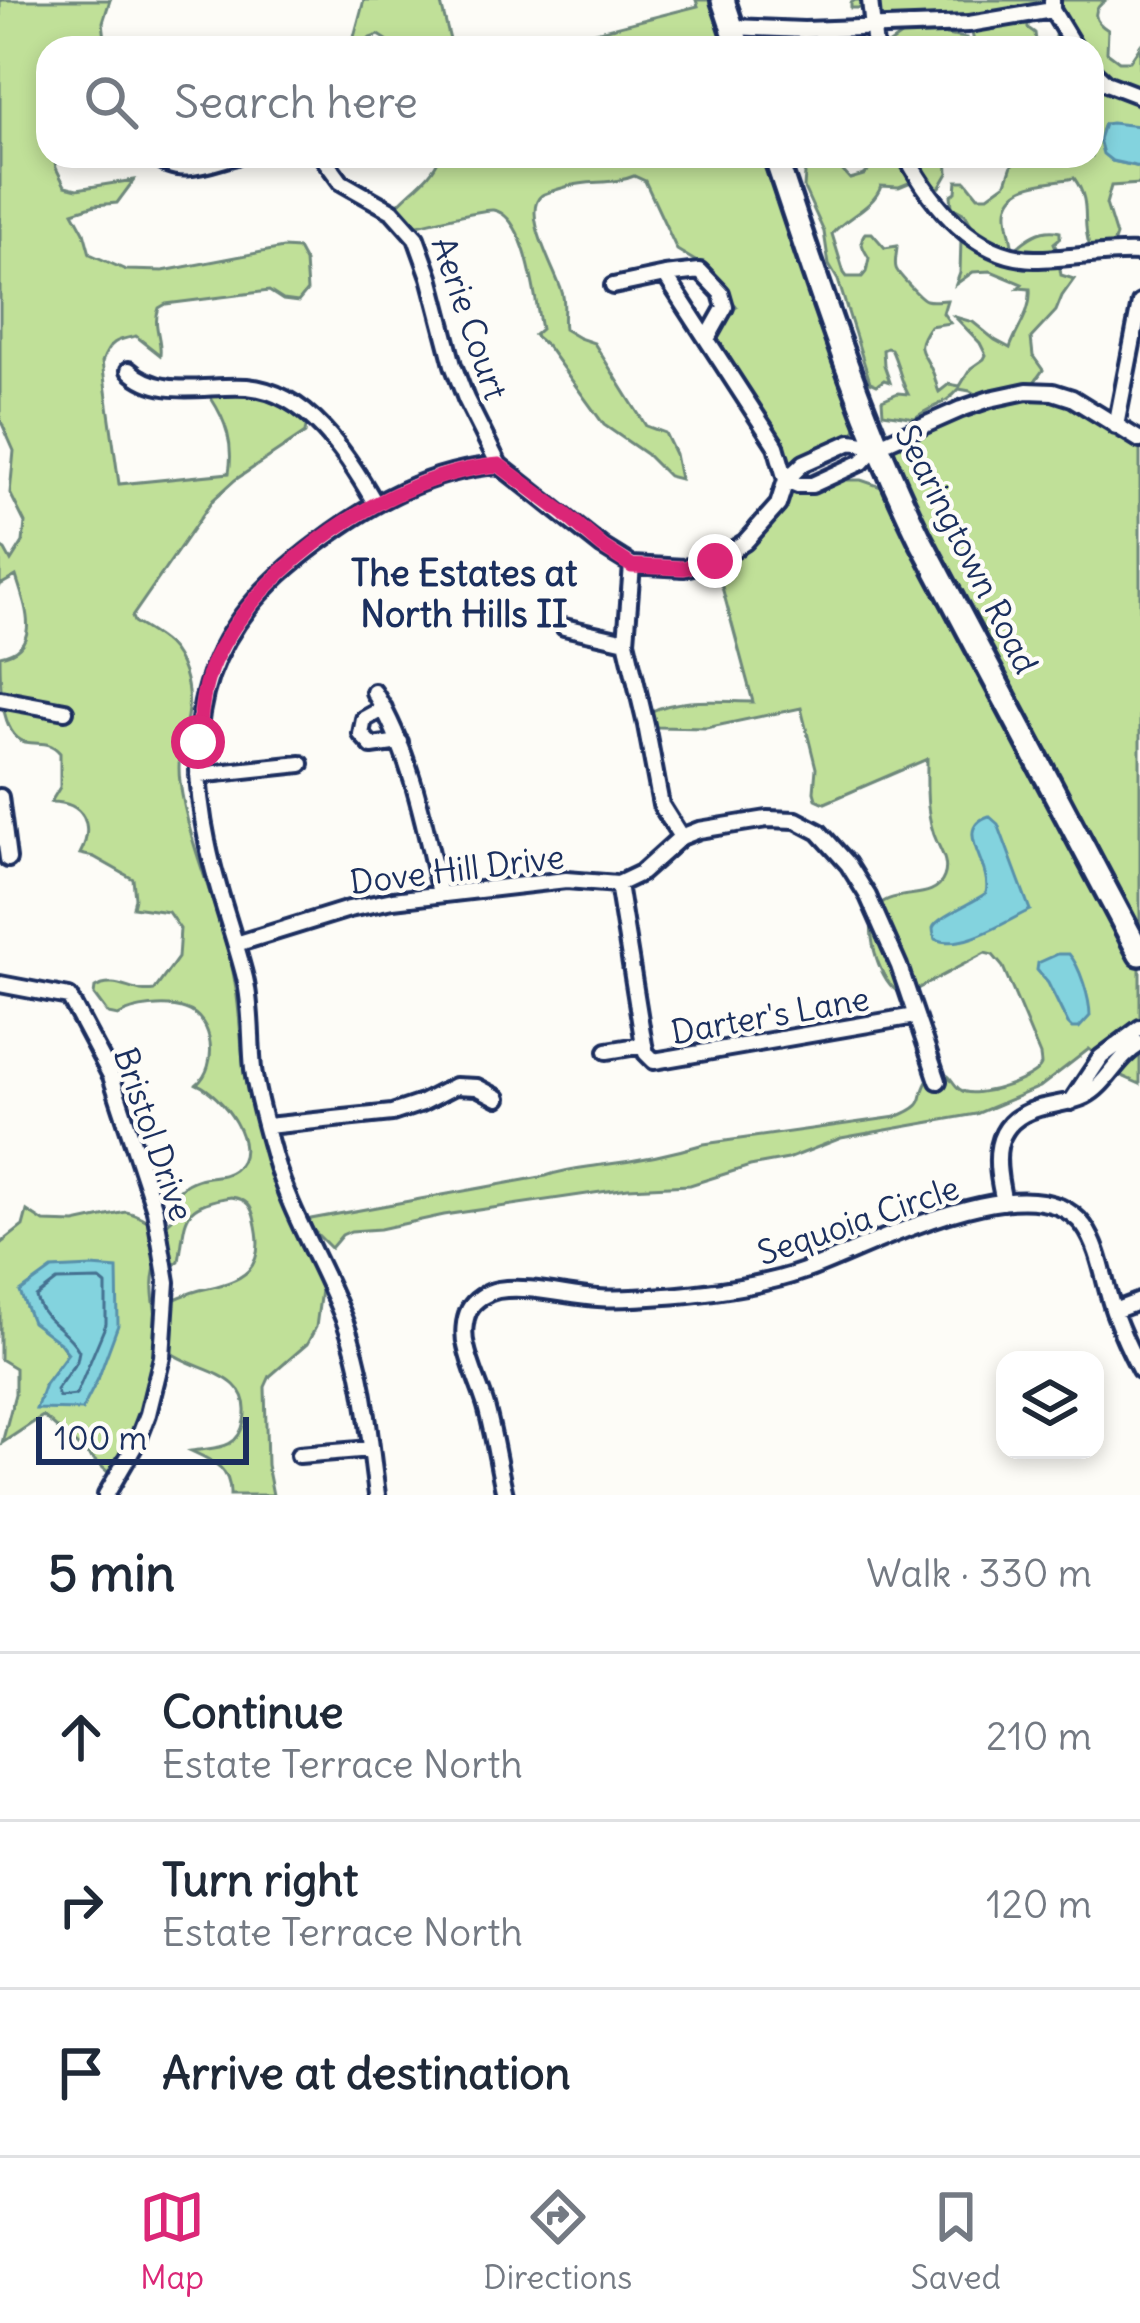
<!DOCTYPE html>
<html lang="en">
<head>
<meta charset="utf-8">
<style>
  :root { --surface:#fff; --page:#f6f6f7; --text:#1f2937; --muted:#747a83; --line:#e0e1e3; --accent:#db2777 }
  body { margin:0; font-family:Delius,sans-serif; background:var(--page); color:var(--text) }
  .controls { position:absolute; right:36px; bottom:36px; display:grid; overflow:hidden; border-radius:24px; box-shadow:0 6px 18px #0003 }
  .controls button { width:108px; height:108px; display:grid; place-items:center; padding:0; border:0; border-bottom:3px solid var(--line); background:var(--surface); color:var(--text); font:60px sans-serif }
  .scale { position:absolute; left:36px; bottom:30px; width:213px; box-sizing:border-box; padding-left:12px; border:6px solid #1b2f5e; border-top:0; font-size:33px; line-height:42px; white-space:nowrap; color:#1b2f5e; -webkit-text-stroke:9px #fdfcf7; paint-order:stroke }
  .stop { position:absolute; width:36px; height:36px; margin:-27px; border:9px solid #db2777; border-radius:50%; background:#fff }
  .stop.end { background:#db2777; border-color:#fff; box-shadow:0 3px 12px #0008 }
  .list { margin:0; padding:0; list-style:none }
  h2 { display:flex; justify-content:space-between; align-items:center; height:156px; margin:0; padding:0 48px; font-size:51px }
  h2 small { font-size:39px; font-weight:400; color:var(--muted) }
  .list li { display:grid; grid-template-columns:78px 1fr auto; gap:36px; align-items:center; box-sizing:border-box; height:168px; padding:0 48px; border-top:3px solid var(--line) }
  .list b { display:block; font-size:45px; white-space:nowrap }
  .list p { margin:0; font-size:39px; white-space:nowrap; color:var(--muted) }
  .list em { font-size:39px; font-style:normal; color:var(--muted) }
  .icon { flex:none; width:66px; height:66px; fill:none; stroke:currentColor; stroke-width:2; stroke-linecap:round; stroke-linejoin:round }
  .map { position:relative; flex:none; width:1140px; height:1495px; overflow:hidden }
  .search { position:absolute; background:var(--surface); box-shadow:0 6px 18px #0003; left:36px; right:36px; top:36px; height:132px; display:flex; align-items:center; gap:30px; box-sizing:border-box; padding:0 42px; border-radius:36px; color:var(--muted); font-size:45px }
  .sheet { height:660px; background:var(--surface) }
  nav { display:flex; justify-content:space-around; align-items:center; box-sizing:border-box; height:168px; border-top:3px solid var(--line); background:var(--surface); font-size:33px; color:var(--muted) }
  nav a { display:grid; justify-items:center; gap:6px }
  nav .on { color:var(--accent) }
  .map>svg:first-child { display:block }
</style>
</head>
<body>
<div class="map">
<svg width="1140" height="1495" viewBox="0 0 1140 1495">
  <rect width="100%" height="100%" fill="#fdfcf7"/>
  <filter id="ink" filterUnits="userSpaceOnUse"><feTurbulence type="fractalNoise" baseFrequency=".00833" numOctaves="2"/><feDisplacementMap in="SourceGraphic" scale="24" xChannelSelector="R" yChannelSelector="G"/><feConvolveMatrix kernelMatrix="1 2 1 2 8 2 1 2 1" color-interpolation-filters="sRGB"/></filter>
  <g filter="url(#ink)">
    <path fill="#c0e098" stroke="#6e887b" stroke-width="3" fill-rule="evenodd" d="M0,0H110L103,22L106,48H48V156H54L56,168L65,186L77,189L134,180L117,203L95,205L73,212L84,232L90,254L126,270L163,271L283,248L298,249L305,262L307,291L298,302L283,300L269,291L166,304L159,308C152,325 162,338 160,355L136,336C116,340 110,341 102,362L119,484L229,473C234,444 226,421 211,398L213,393L263,390L307,420L305,433L235,480L213,500L132,617L134,622C158,637 174,643 184,673C198,715 174,742 180,782C188,841 213,894 228,951C240,992 240,1038 245,1080L250,1095L321,1290L316,1327L307,1344L270,1376L265,1387L267,1465L273,1495H230C231,1468 213,1461 191,1451C216,1447 238,1451 244,1421C254,1371 195,1373 167,1350L148,1414L116,1479L43,1416L2,1443L15,1394V1368L0,1359V1244L23,1226L27,1211L44,1222L75,1223L126,1212C140,1214 149,1224 162,1228L172,1219L180,1189C202,1171 220,1181 234,1170C263,1147 221,1094 197,1084C218,1067 215,1018 185,1009C167,1003 134,1006 118,1016L108,1014L94,995L95,988C117,976 132,995 154,991L178,958L180,929L168,912L133,907L135,898L133,879L94,857L80,854C95,825 84,802 51,802L60,787V753C49,740 41,745 25,742C0,735 0,682 0,656C43,648 25,605 16,576L0,585V547L5,550L11,561L23,542L25,523L10,493L14,451L0,419ZM231,1197C247,1199 252,1206 255,1221C267,1271 243,1281 200,1290C184,1294 170,1301 155,1309C152,1291 151,1275 158,1259L169,1269L179,1261C187,1218 179,1205 231,1197ZM60,1343L106,1354L98,1379L45,1384L68,1354Z
      M364,0H440L452,48H392L387,40L379,35L370,38L361,48H351Z
      M696,0H723L739,48H535L542,42L544,45L698,6Z
      M855,0H1106C1091,10 1093,21 1108,30L1107,52L1119,61H1130L1140,46V126L1104,124C1096,139 1104,148 1112,161L1140,167V184L1111,186L1106,204L1116,236L1112,247L1102,251L1090,247C1080,220 1093,204 1074,178C1052,183 1009,180 1007,211C1006,223 1012,238 1013,251C1026,239 1041,227 1060,232V238L1054,243L1056,248L1066,251L1060,269L1061,275L1074,279L1062,296L1056,311L1031,338L1033,356L1043,370L1032,385L1053,392L1140,440V1084L1122,1076L1089,1049L1040,1087L976,1114L841,1138L788,1159L750,1166L690,1185L628,1188L444,1215L380,1229L351,1231L342,1235L331,1248L306,1223L311,1219L546,1176C565,1169 582,1168 602,1165C636,1161 671,1154 704,1144L896,1117C934,1102 913,1098 931,1076H948C953,1080 955,1087 961,1090C973,1100 1036,1080 1041,1065C1041,1061 1040,1058 1040,1055L1003,967L993,955L985,953L915,990C908,992 904,995 897,991C878,979 862,923 878,906C896,888 935,902 944,877C949,864 942,853 937,842C925,816 927,786 927,759L825,803L816,799L814,792L816,768L801,708L706,728L657,727L649,719L650,712C680,697 720,702 753,702L715,561L778,505L786,480L716,341C717,327 724,313 737,307L720,287L712,271L677,250L645,181L634,176C613,185 591,180 569,186C562,188 548,192 542,195C520,211 556,272 562,292C566,304 562,316 564,329L579,338L594,343L646,426L665,433L675,454L680,479L668,476L646,454L604,425L547,346L534,335L541,329C535,301 527,215 493,210C481,209 424,224 409,227L392,211C407,192 432,179 440,156H775L856,408V427L851,442L787,480H861L887,489L877,446L985,400L970,391L959,389C947,404 930,406 915,418L883,413L882,400L898,393L908,394C900,379 899,365 891,349L887,348L883,350L884,365L890,382L884,380L877,385L870,382L838,280L829,265L824,232L804,188L805,174L798,156H837L840,168L850,179L864,175L877,163L889,161L893,156H947L948,173L940,187L924,189L911,175L909,183L899,187L881,186C874,208 845,217 832,234L844,273L847,277H862L866,272L869,258C864,250 858,241 865,233H872L885,248L897,246C897,254 894,261 896,268C897,273 921,299 926,300C933,302 940,300 947,300L943,313L950,323L930,326C912,351 924,350 933,373C936,379 936,386 939,392L949,384L960,386L971,368L984,359L986,355L980,343L955,317L973,322L995,340L1010,348C1017,328 1032,311 1030,289L1018,288L1022,284L991,271L973,272L956,284L960,273L961,239C978,237 981,255 997,256L978,236L965,214L952,207L951,195L956,192L957,181H966L978,196H988L1006,183L1014,159L1020,156H1092V96L1097,89L1092,87V48H1071L1055,40C1054,28 1063,16 1058,6L1046,17L1028,24V28L1035,33L1036,41L1033,48H978L974,42L969,18L950,16L942,18L939,25L946,35L966,38L964,48H884L902,35C886,30 878,21 868,8H851V3Z"/>
    <path fill="#83d3de" stroke="#5991ab" stroke-width="3" d="M1111,123L1140,126V167L1112,161L1103,154L1099,139L1104,124Z
      M989,816L998,824L1030,910C1004,922 963,951 935,939C934,935 933,932 933,928C935,918 975,902 986,893C993,864 951,829 989,816Z
      M1058,954H1069C1080,966 1090,999 1090,1016L1079,1028H1072L1068,1024L1048,983L1037,970L1038,963Z
      M92,1267L117,1269L118,1325L98,1379L82,1410L36,1409L45,1384L68,1353L60,1343L32,1322L20,1292L52,1269Z"/>
    <g fill="none" stroke-linecap="round" stroke-linejoin="round">
      <path stroke="#457191" stroke-width="3" d="M100,1280L106,1285V1324L76,1395L59,1397L56,1390L77,1361L79,1351C66,1327 43,1323 36,1297L57,1281Z"/>
      <g stroke="#1b2f5e" stroke-width="22">
        <path id="street" d="M870,0L875,48
          M1052,0V10L1075,48
          M732,27L804,30L969,24L1052,10
          M1092,70L1106,83L1140,96
          M155,156C178,178 209,163 236,156
          M322,156L341,182L392,211L416,238L430,277L453,365L466,399L499,465
          M906,156C932,205 975,258 1035,259C1070,259 1105,251 1140,253
          M665,275L700,271L721,293L725,307L707,339
          M129,370C160,400 207,384 247,387C308,392 348,456 375,503
          M1116,426L1140,303
          M877,446L851,442L804,463L786,480L798,485H812L862,462L877,446L961,409L990,399L1027,391L1053,392L1072,398L1140,440
          M632,565L626,641L646,725L661,805L681,837
          M564,627L626,641
          M374,692C411,752 425,826 440,894
          M0,699L65,711
          M384,708L364,719L361,734L372,746L400,742
          M198,775L301,764
          M0,797L8,859
          M618,884L644,1045L646,1053L654,1061L915,1016
          M236,944L349,909L393,900L566,880L618,884L641,873L681,837L699,830L767,819L796,820L819,832L848,864L868,896L899,966L938,1081
          M0,984L69,997L111,1076L155,1210L167,1282L162,1357L148,1414L138,1440L106,1495
          M607,1051L644,1045
          M1071,1102L1101,1057L1140,1028
          M267,1126L392,1113L422,1103L455,1086L477,1087L498,1098
          M1004,1202C995,1162 989,1122 1039,1108C1054,1104 1071,1103 1085,1096C1107,1085 1116,1058 1140,1044
          M1114,1311L1140,1301
          M299,1455L371,1449
          M377,1495C369,1438 366,1379 346,1325C325,1268 291,1216 274,1157C266,1128 257,1099 253,1069C250,1039 252,1008 245,978C234,934 217,891 208,846C180,712 206,626 318,543C372,502 430,470 499,465L603,547L632,565L684,568L715,561L745,542L778,505L786,480L776,446L665,275L613,286
          M505,1495C498,1465 494,1435 486,1406C480,1386 470,1366 466,1346C463,1335 464,1320 469,1310C474,1300 487,1292 498,1290C529,1285 566,1296 598,1298C625,1300 652,1297 679,1295C721,1291 765,1285 804,1271C866,1250 1032,1156 1084,1226C1101,1250 1104,1284 1114,1312C1121,1331 1130,1351 1140,1370"/>
      </g>
      <g stroke="#1b2f5e" stroke-width="30">
        <path id="primary" d="M723,0L739,48
          M775,156C819,286 859,415 920,539L1140,954"/>
      </g>
      <use href="#street" stroke="#fdfcf7" stroke-width="14"/>
      <use href="#primary" stroke="#fdfcf7" stroke-width="21"/>
    </g>
  </g>
  <g fill="none" stroke-linecap="round" stroke-linejoin="round" filter="url(#ink)">
    <path stroke="#db2777" stroke-width="15" d="M198,742C201,715 202,687 214,661C259,565 393,473 499,465L565,514L603,547L632,566L684,568L715,561"/>
  </g>
  <g text-anchor="middle" stroke-width="9" stroke-linejoin="round" paint-order="stroke">
    <g font-size="33" fill="#1b2f5e" stroke="#fdfcf7">
      <text transform="translate(470 318) rotate(71)" y="12">Aerie Court</text>
      <text transform="translate(967 549) rotate(63)" y="12">Searingtown Road</text>
      <text transform="translate(457 869) rotate(-7)" y="12">Dove Hill Drive</text>
      <text transform="translate(770 1015) rotate(-10)" y="12">Darter's Lane</text>
      <text transform="translate(154 1134) rotate(71)" y="12">Bristol Drive</text>
      <text transform="translate(858 1220) rotate(-19)" y="12">Sequoia Circle</text>
    </g>
    <g font-size="36" font-weight="bold" fill="#1b2f5e" stroke="#fdfcf7">
      <text x="464" y="586">The Estates at<tspan x="464" dy="41">North Hills II</tspan></text>
    </g>
  </g>
</svg>
<div class="controls">
<button><svg class="icon" aria-label="layers" viewBox="0 0 24 24"><path d="M12 4l9 5-9 5-9-5zM3 14l9 5 9-5"/></svg></button>
</div>
<div class="scale">100 m</div>
<div class="stop" style="left:198px;top:742px"></div>
<div class="stop end" style="left:715px;top:561px"></div>
<div class="search"><svg class="icon" aria-label="search" viewBox="0 0 24 24"><circle cx="10" cy="10" r="6"/><path d="M15 15l6 6"/></svg>Search here</div>
</div>
<section class="sheet">
<h2>5 min<small>Walk · 330 m</small></h2>
<ul class="list">
<li><svg class="icon" aria-label="ahead" viewBox="0 0 24 24"><path d="M12 20V5M6 11l6-6 6 6"/></svg><div><b>Continue</b><p>Estate Terrace North</p></div><em>210 m</em></li>
<li><svg class="icon" aria-label="right" viewBox="0 0 24 24"><path d="M7 20v-9h11M14 6l5 5-5 5"/></svg><div><b>Turn right</b><p>Estate Terrace North</p></div><em>120 m</em></li>
<li><svg class="icon" aria-label="arrive" viewBox="0 0 24 24"><path d="M6 21V4h12l-3 4 3 4H6"/></svg><div><b>Arrive at destination</b></div></li>
</ul>
</section>
<nav>
<a class="on"><svg class="icon" aria-label="map" viewBox="0 0 24 24"><path d="M3 6l6-2 6 2 6-2v14l-6 2-6-2-6 2zM9 4v14M15 6v14"/></svg>Map</a>
<a><svg class="icon" aria-label="directions" viewBox="0 0 24 24"><path d="M12 3l9 9-9 9-9-9zM9 14v-3h6M13 9l2 2-2 2"/></svg>Directions</a>
<a><svg class="icon" aria-label="saved" viewBox="0 0 24 24"><path d="M7 4h10v16l-5-4-5 4z"/></svg>Saved</a>
</nav>
</body>
</html>
